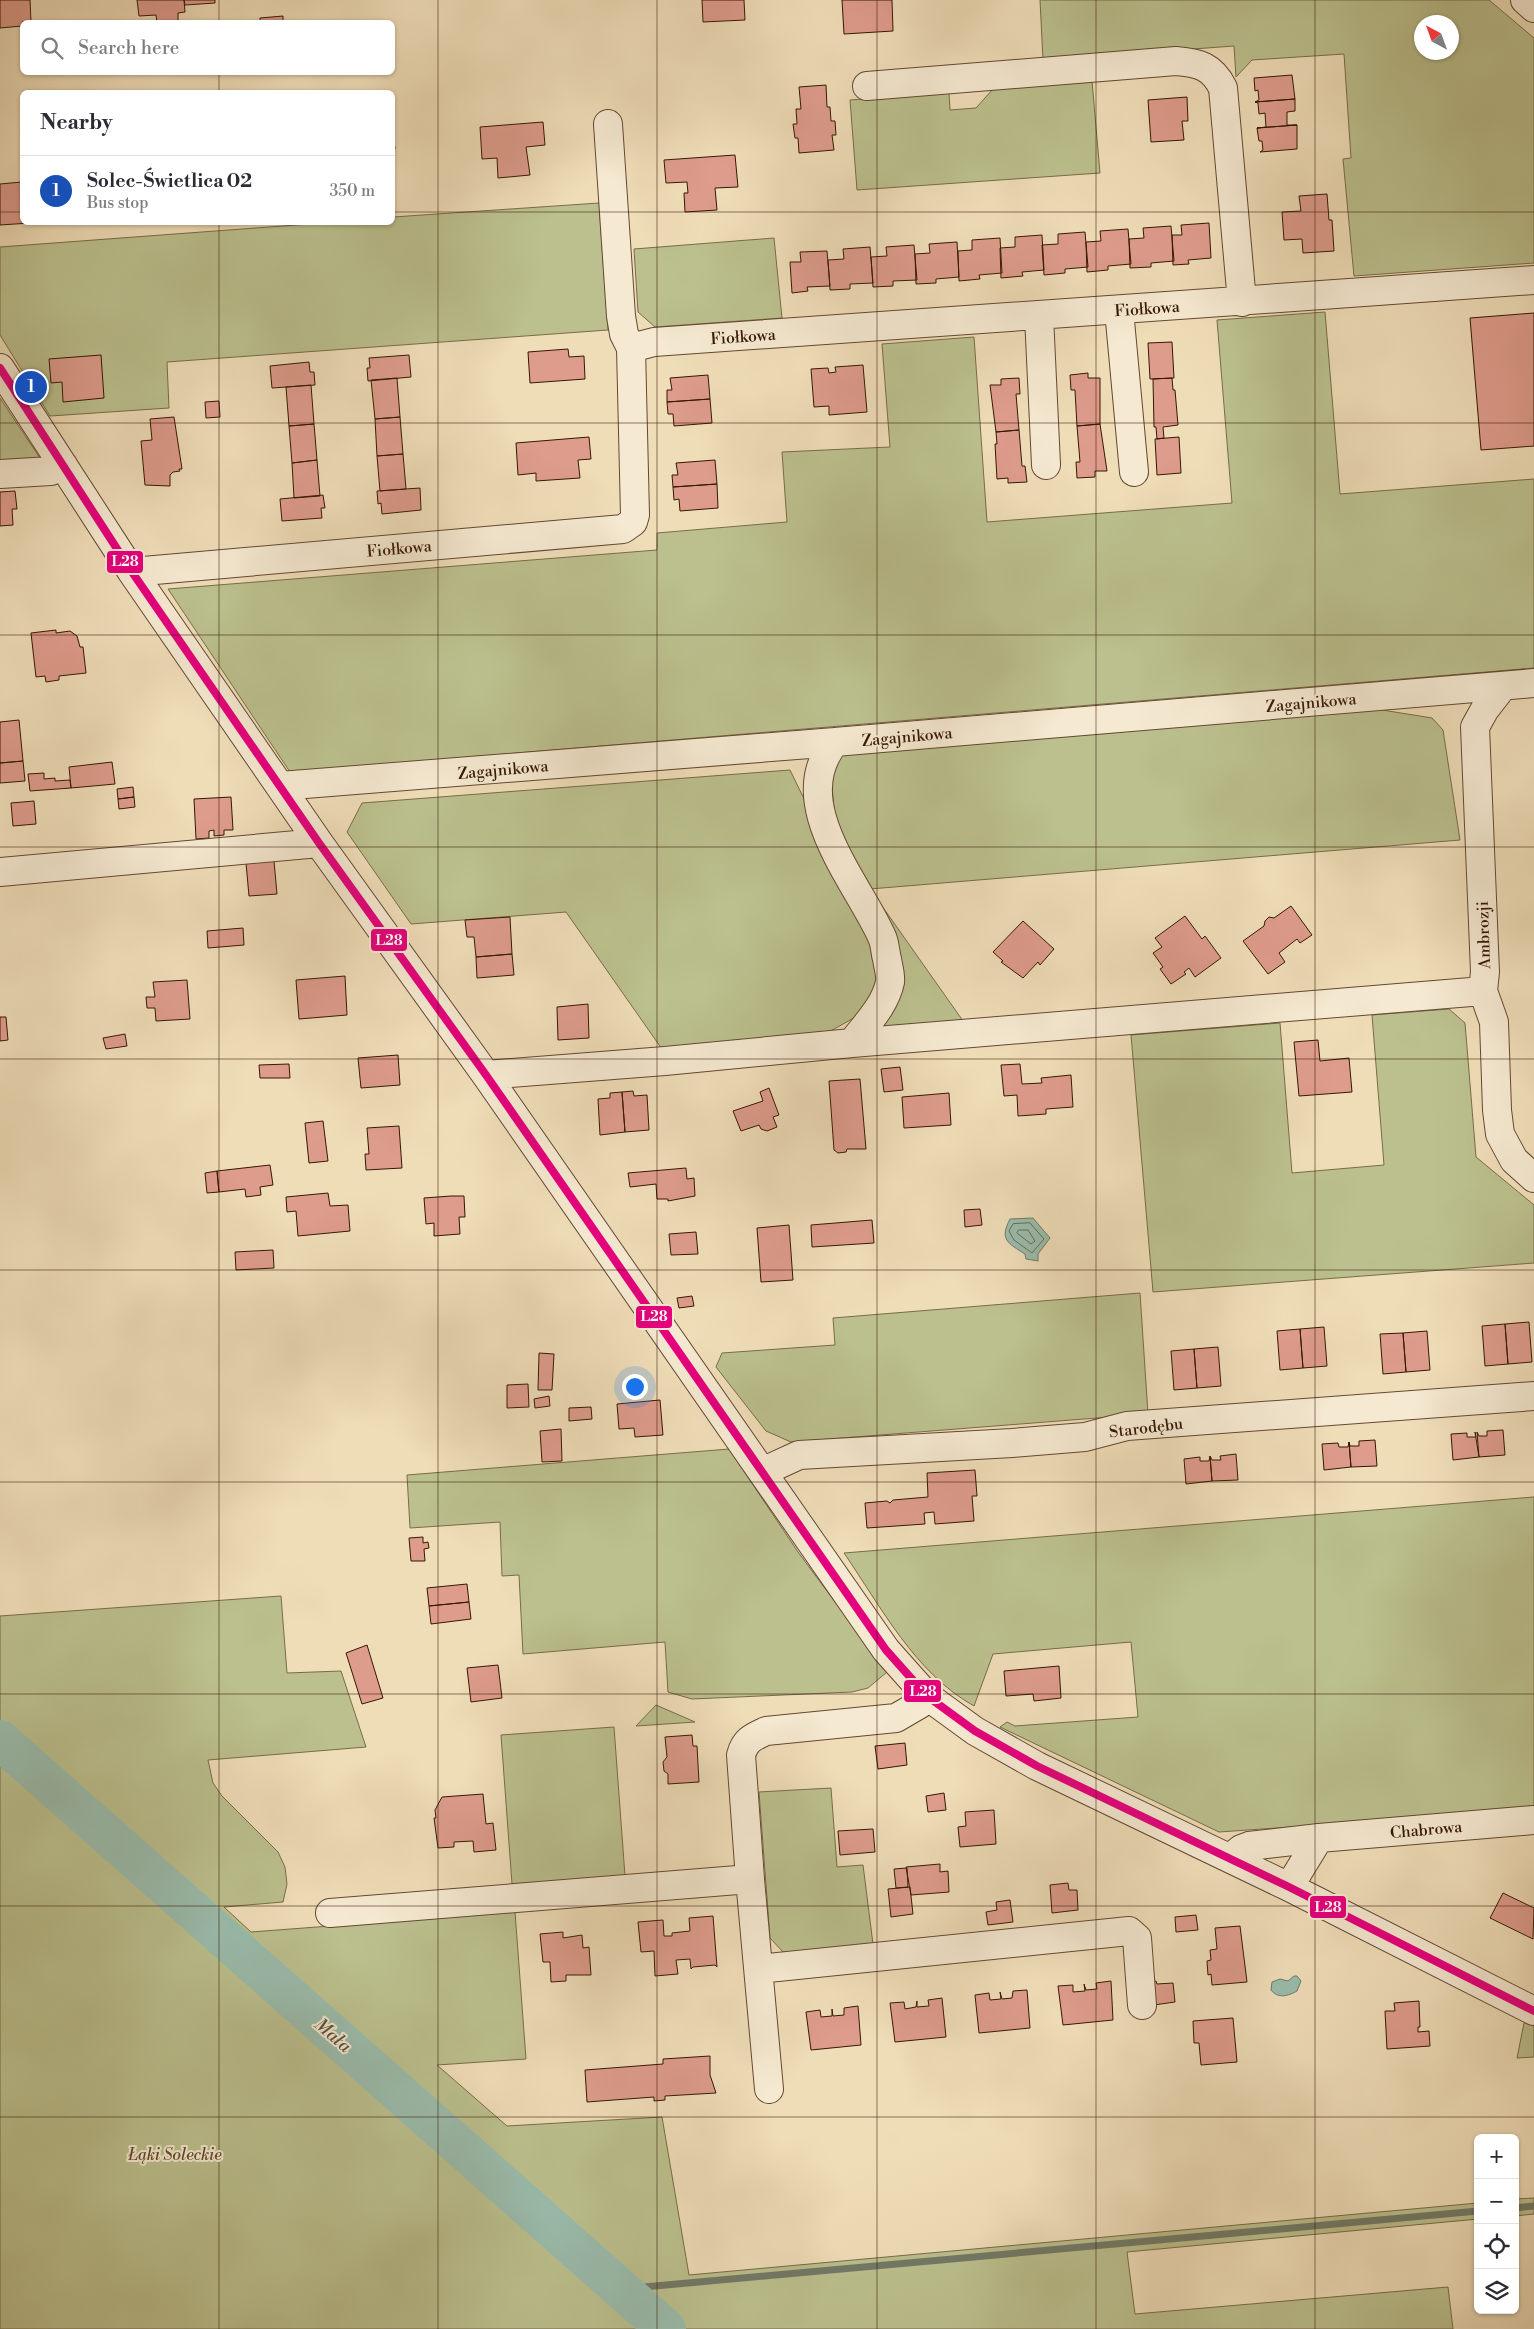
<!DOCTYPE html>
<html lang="en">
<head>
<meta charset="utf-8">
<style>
  :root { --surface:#fff; --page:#f2f2f3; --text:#2b2b33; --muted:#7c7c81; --line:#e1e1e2; --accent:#8f2418 }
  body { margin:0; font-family:"Libre Bodoni",serif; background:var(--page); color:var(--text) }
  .controls { position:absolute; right:15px; bottom:15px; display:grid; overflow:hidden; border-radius:8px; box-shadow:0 1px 4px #0004 }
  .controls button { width:45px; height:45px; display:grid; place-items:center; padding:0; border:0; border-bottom:1px solid var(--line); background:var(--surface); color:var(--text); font:25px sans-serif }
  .compass { position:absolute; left:1414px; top:15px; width:45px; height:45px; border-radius:50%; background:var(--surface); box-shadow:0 1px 4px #0004; rotate:319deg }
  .you { position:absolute; left:634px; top:1386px; width:18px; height:18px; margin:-12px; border:4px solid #fff; border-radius:50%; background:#1a73e8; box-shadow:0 0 0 8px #1a73e833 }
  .badge { display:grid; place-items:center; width:32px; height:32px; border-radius:50%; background:var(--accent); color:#fff; font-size:16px; font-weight:700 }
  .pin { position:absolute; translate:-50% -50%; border:2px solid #fff; box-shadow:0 1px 5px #0006 }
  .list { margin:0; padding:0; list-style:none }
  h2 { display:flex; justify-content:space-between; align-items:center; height:65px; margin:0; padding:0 20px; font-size:21px }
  h2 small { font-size:16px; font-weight:400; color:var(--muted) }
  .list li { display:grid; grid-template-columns:32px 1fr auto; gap:15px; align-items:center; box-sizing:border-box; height:70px; padding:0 20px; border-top:1px solid var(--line) }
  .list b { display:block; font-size:19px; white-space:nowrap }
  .list p { margin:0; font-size:16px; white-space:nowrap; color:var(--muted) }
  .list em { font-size:16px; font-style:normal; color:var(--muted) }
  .icon { flex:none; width:28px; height:28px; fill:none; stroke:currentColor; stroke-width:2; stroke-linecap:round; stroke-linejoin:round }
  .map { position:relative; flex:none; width:1534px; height:2329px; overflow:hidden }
  .search { position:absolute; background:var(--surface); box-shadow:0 1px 4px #0004; left:20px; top:20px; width:375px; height:55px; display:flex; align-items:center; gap:12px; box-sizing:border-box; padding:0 18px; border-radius:8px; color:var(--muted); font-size:19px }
  .panel { position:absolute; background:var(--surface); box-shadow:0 1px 4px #0004; left:20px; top:90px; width:375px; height:135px; border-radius:8px }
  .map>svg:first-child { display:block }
</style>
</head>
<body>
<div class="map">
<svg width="1534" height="2329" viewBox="0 0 1534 2329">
  <rect width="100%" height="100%" fill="#efddb8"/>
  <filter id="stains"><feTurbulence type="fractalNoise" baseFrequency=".004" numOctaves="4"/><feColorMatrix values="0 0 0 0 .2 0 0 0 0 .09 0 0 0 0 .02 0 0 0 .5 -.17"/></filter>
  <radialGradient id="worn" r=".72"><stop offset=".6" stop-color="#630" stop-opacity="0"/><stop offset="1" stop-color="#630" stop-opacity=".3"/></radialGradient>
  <path fill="#bbc08e" stroke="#786c48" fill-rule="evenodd" d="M1040,0H1489L1534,38V263L1354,276L1343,159L1351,158L1344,54L1252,60L1236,77L1234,46L1043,60ZM1422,22H1452V52H1422Z
    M1092,81L1100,173L857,190L850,100L949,93L950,110L976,108L993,89Z
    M599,203L608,330L167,362L169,408L50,416L0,335V247L323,223L392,222L393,217Z
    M774,238L782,318L655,327L638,312L634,249Z
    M1325,312L1340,494L1534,479V668L290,772L168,589L657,550V533L787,522L782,452L890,447L882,344L974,337L987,522L1232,503L1217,320Z
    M0,398L44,464L0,467Z
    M1376,709L1432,718L1443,730L1460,840L870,889L968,1028H871L893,991L835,820L831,775L843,751Z
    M790,770L876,947L879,989L859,1015L820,1037L664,1052L566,912L411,924L347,832L362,803Z
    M1449,1009L1465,1023L1476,1157L1534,1205V1263L1153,1292L1131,1035L1280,1023L1292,1173L1384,1165L1372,1015Z
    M1140,1293L1148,1414L791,1442L766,1431L716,1367L722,1353L835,1345L833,1318Z
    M729,1449L798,1552L887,1672L868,1688L852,1692L692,1699L668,1692L665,1642L523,1654L519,1575L502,1576L500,1522L410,1528L407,1475Z
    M1534,1497V1810L1219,1832L1000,1727L1007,1722L1015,1726L1138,1717L1131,1642L993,1654L974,1706C915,1673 881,1607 844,1553Z
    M281,1596L287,1673L341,1671L366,1747L208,1760L213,1783L222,1796L278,1852L285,1867L287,1884L283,1902L224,1907L251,1932L515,1912L526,2059L437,2065L507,2126L662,2117L689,2275L1478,2203V2219L1127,2252L1135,2314L1448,2287L1453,2329H0V1616Z
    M656,1705L695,1722L636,1726Z
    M614,1727L625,1876L512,1884L501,1735Z
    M831,1788L837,1867L863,1865L873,1944L784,1953L770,1938L759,1792Z
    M1530,2019L1534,2021V2057L1517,2058L1524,2023Z
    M1534,2198V2214L1515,2216V2199Z"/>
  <path fill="#9abcac" stroke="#727a68" d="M1033,1218L1050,1238L1038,1254V1261L1026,1259L1025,1254C1008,1243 999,1240 1010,1219Z
    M1294,1976H1297L1301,1981L1297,1991C1288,1996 1278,1999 1271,1990L1272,1982L1280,1979L1288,1981Z"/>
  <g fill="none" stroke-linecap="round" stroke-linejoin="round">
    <path stroke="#686a58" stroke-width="1" d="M1030,1223L1044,1239L1032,1253L1014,1240L1009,1231L1013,1224Z
      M1019,1230H1028L1035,1241L1031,1244L1017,1233Z"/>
    <path stroke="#727a68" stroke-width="7" d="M1515,2208L1534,2206
      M622,2289L1478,2211"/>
    <path stroke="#9abcac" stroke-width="40" d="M0,1740L666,2329"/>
  </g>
  <path fill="#de9c8c" stroke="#361703" d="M0,0H30L31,22H22V26L0,28Z
    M137,0H184L185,12L178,13V22H157L156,15L139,16Z
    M184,0H215V3L185,5Z
    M702,0H744L745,20L703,22Z
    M842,0H892L893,31L844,34Z
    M283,16V22H260V18Z
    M1292,75L1295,99L1255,102L1259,100L1258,90L1255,91L1254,78Z
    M826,85L827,107H830L831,121H835L836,135H832L834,150L799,153L798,138H795L793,124H797L796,109H801L799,87Z
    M1187,97L1188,121H1182L1184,140L1151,142L1148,100Z
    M1295,99V111L1287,112V125H1297L1257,128L1266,127L1265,113L1259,114L1258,103L1255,102Z
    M392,122L395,149L392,150Z
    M543,122L545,145L526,147L530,175L498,178L497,158L482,159L480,127Z
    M1297,125V149L1260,152L1263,150L1262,141H1259L1257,128Z
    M735,155L738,187L715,188L717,210L685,212L684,193H688L687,182L666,183L664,160Z
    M22,182V222H45L0,225V184Z
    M1327,194L1329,220H1332L1334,251L1303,253L1302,239L1284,240L1282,212L1301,211L1299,196Z
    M1209,223L1211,258L1188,260L1189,264L1173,265L1172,235H1182L1181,225Z
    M1171,226L1174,261L1151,263V267L1130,268L1129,239L1144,238L1143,228Z
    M1128,229L1131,264L1108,266V270L1087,272L1086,242L1101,241L1100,231Z
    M1085,232L1088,267L1065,269V273L1044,275L1042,245L1058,244V234Z
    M1042,235L1044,270L1022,272L1023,276L1001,278L1000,248L1015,247V237Z
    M1000,238L1002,273L979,275L980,279L959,281L958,251L972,250V240Z
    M957,242L959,277L936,279V283L916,284L915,254L930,253L929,244Z
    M914,245L917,280L893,281V286L873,287L871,257L887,256L886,247Z
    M870,247L873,283L850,284V289L830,290L828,260L844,259L843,249Z
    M827,251L830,286L807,287L808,291L792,293L790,262H801L800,252Z
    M1534,313V446L1481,450L1470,318Z
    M1172,342L1174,378L1150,379L1148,343Z
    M568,349L569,357L584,356L585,379L530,383L528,352Z
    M101,355L104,398L63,402L62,382L51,383L49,359Z
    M409,355L411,377L368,381L367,368H370L369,358Z
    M309,362L310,372H314L315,385L272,388L270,366Z
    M863,365L867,412L829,415V406L814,407L811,369L828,368L829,373L836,372L835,367Z
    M1088,373V378H1100V424L1077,426L1075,390H1071L1070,375Z
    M708,375L710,399L667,402V390H672L670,378Z
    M397,378L400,417L375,419L371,380Z
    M1019,378L1020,394H1016L1019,430L996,432L990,385H1001V379Z
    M1172,378L1173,390H1175L1178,425L1163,427L1164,438L1157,439L1156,427H1154L1153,379Z
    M311,385L314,424L289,426L286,387Z
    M710,399L712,423L674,426L673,414H668L667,402Z
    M219,401L220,417L206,418L205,402Z
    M174,417L182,469H179L180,471L173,472L170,475V486L145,485L141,441L152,440L150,419Z
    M400,417L403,454L377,456L375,419Z
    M314,424L317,460L292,463L289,426Z
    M1100,424L1107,471H1095V477L1077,478L1076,462H1080L1077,426Z
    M1019,430L1022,466H1025L1027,482L1008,483V478L997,479L995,444H997L996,432Z
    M589,437L591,459L578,460L580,478L536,481V473L518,475L516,443Z
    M1179,437L1181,473L1157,475L1155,439Z
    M403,454L406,489L380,491L377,456Z
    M317,460L320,496L294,498L292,463Z
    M715,460L717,484L673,487L672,475H678L676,463Z
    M717,484L718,508L680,511L679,499L674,500L673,487Z
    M420,488L421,510L382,514L381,503L378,504L377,491Z
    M15,491L17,509H12L13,525L0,526V492Z
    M323,495L325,508H321L322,518L282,521L280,499Z
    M56,630V633L70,631L77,636L80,647H83L86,673L59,676V680L46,682L45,676L36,677L31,633Z
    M19,720L23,761L0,763V722Z
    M23,761L25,781L0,783V763Z
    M112,762L115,784L71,788L69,767Z
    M44,773V779L55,778V781L70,780L71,788L30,791L28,774Z
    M133,787L134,797L118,799L117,789Z
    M134,797L135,807L119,809L118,799Z
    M231,797L233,830H224V835L214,836V830L209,831V838L196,839L194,799Z
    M34,801L36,824L13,826L11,803Z
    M274,861L277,894L249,896L246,863Z
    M1291,906L1312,935L1300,943L1297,939L1279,953L1285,962L1268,974L1243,941L1264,926L1265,921L1269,917L1274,918Z
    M1185,916L1202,939L1205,936L1221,958L1195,977L1189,968L1184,972L1186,974L1171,984L1160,969L1163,967L1153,953L1162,947L1155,938Z
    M510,917L512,954L476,957L474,937H467L465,920Z
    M1023,921L1054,949L1040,965L1038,962L1023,978L1001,962L1003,961L993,952Z
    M243,928L244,945L208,948L207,931Z
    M512,954L514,975L477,978L476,957Z
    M345,976L347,1015L299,1019L296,980Z
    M187,980L190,1019L156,1021L155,1008H147L146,997H155L153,982Z
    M588,1004L589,1038L558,1040L557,1007Z
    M0,1017H6L8,1040L0,1041Z
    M125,1034L127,1046L106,1049L103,1038Z
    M1318,1040L1320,1061L1349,1058L1352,1092L1299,1096L1294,1042Z
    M398,1055L400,1085L361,1088L358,1058Z
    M289,1064L290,1078H260L259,1065Z
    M1020,1064L1022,1084L1042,1083L1041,1078L1071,1075L1073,1107L1046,1109V1114L1018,1116L1017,1095L1004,1096L1001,1065Z
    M900,1067L903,1090L884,1092L881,1069Z
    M860,1079L866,1149H847L846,1152L838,1153L834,1150L829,1081Z
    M769,1088L779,1115L773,1117L777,1127L767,1131L761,1129L759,1125L741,1131L733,1111L763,1101L760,1092Z
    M633,1091L634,1096L647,1095L649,1130L625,1132L622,1092Z
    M622,1092L625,1132L600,1135L598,1099L610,1098V1093Z
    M949,1093L951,1125L904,1128L902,1097Z
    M323,1121L328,1161L309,1163L305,1123Z
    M399,1126L402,1168L366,1170L365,1154H369L367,1128Z
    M270,1165L273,1185L260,1187L261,1195L246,1197L245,1189L219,1192L217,1171Z
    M686,1168L687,1179L694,1178L695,1196L668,1201V1199H657L656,1184L630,1187L628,1173Z
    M217,1171L219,1192L207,1193L205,1173Z
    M328,1193L330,1206L348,1205L350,1231L298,1236L296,1211L287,1212L286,1197Z
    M451,1196H464L465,1217H459L460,1234L434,1236V1223L426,1224L424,1198Z
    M980,1209L982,1225L965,1227L964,1210Z
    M872,1220L874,1243L812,1247L811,1225Z
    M789,1225L793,1280L761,1282L757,1228Z
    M696,1232L698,1254L671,1255L669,1234Z
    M273,1250L274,1268L236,1270L235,1252Z
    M692,1296L694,1306L679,1308L677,1298Z
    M1529,1322L1532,1362L1508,1364L1505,1324Z
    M1505,1324L1508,1364L1485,1366L1482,1326Z
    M1324,1327L1327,1366L1303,1368L1300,1329Z
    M1300,1329L1303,1368L1280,1370L1277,1331Z
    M1427,1331L1430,1370L1406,1372L1403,1333Z
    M1403,1333L1406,1372L1383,1374L1380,1334Z
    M1218,1347L1221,1386L1197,1388L1194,1349Z
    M1194,1349L1197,1388L1174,1390L1171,1351Z
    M539,1353L554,1354L552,1390H538Z
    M528,1384L529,1407L507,1408V1385Z
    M549,1396L550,1406L535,1408L534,1399Z
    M660,1400L663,1435L635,1437L634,1428L619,1429L617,1404Z
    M591,1407L592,1419L569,1421V1408Z
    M561,1429L562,1461L542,1462L540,1431Z
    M1503,1430L1505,1455L1479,1457L1477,1432L1479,1436H1487V1431Z
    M1475,1432L1479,1457L1453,1460L1451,1434L1467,1433V1437H1476Z
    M1375,1440L1377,1466L1351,1467L1349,1442L1350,1446H1359V1441Z
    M1349,1442L1351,1467L1324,1470L1322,1444L1338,1443L1339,1447H1348Z
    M1236,1454L1238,1480L1212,1481L1210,1456L1212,1460H1221L1220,1456Z
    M1210,1456L1212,1481L1186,1484L1184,1459L1200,1457V1461H1209Z
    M975,1470L977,1496H972L974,1521L935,1524L934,1512L924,1513L925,1524L867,1528L865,1503L887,1501L890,1503L893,1500L928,1497L927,1473Z
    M423,1537V1543L428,1542L429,1548L424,1549L425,1561H411L409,1538Z
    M467,1584L469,1602L429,1606L427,1588Z
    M469,1602L471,1619L431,1624L429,1606Z
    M367,1645L383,1698L362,1704L346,1653Z
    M498,1665L502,1698L471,1702L467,1668Z
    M1059,1666L1061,1698L1034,1701L1033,1694L1006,1696L1004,1671Z
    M692,1735L693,1746H697L699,1782L668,1784V1774L664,1771L663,1762L667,1757L665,1737Z
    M905,1743L907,1765L878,1769L875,1746Z
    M944,1793L946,1810L928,1812L926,1796Z
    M483,1794L486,1824L493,1823L496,1850L474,1852L473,1841L454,1842V1847L438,1848L434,1818H436L435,1810L442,1797Z
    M994,1810L996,1844L960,1847L958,1827L966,1826L965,1812Z
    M873,1829L875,1852L840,1855L838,1831Z
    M940,1864V1872L948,1871L949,1892L911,1895L906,1867Z
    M907,1868L908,1887L896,1888L894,1869Z
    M1068,1883L1069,1890H1077L1078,1910L1052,1913L1050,1885Z
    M910,1887L913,1914L891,1917L888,1889Z
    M1503,1893L1534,1908L1533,1939L1490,1918Z
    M1010,1900L1013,1922L988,1925L986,1912L997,1910L996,1902Z
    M1196,1915L1198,1930L1176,1932L1175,1917Z
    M713,1916L717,1967L715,1965L693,1967L691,1969L690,1959L676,1960L678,1974L655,1976L654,1951L641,1952L638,1922L663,1920L664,1936H672V1933L690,1931L689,1918Z
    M1240,1926L1247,1982L1212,1985L1211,1974L1208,1975L1207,1961L1211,1960L1210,1950L1217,1949L1215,1928Z
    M563,1932V1938L582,1935L583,1948L589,1947L591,1975H566V1981L551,1982L550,1962H543L540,1934Z
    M1111,1981L1113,2020L1063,2025L1058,1986L1073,1985V1992L1085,1991L1084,1984L1086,1990L1097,1989L1096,1983Z
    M1156,1981L1157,1984L1173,1983L1175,2002L1154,2005L1152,1982Z
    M1027,1990L1030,2028L979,2033L975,1995L989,1993L990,2000L1001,1999L1000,1992L1002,1999L1012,1998L1013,1991Z
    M942,1998L946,2037L895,2042L890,2003L904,2002L905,2009L916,2007L917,2001V2007L929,2006L928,2000Z
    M1419,2001L1420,2027H1418V2032L1429,2031L1430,2046L1387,2049L1385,2011H1395L1394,2003Z
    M858,2006L861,2045L811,2050L806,2012L820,2010L821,2017L832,2016V2009L833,2016L844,2015V2008Z
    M1233,2018L1237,2062L1201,2065L1199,2043H1194L1193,2021Z
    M710,2056V2075L716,2093L665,2096V2100L654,2101V2097L587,2102L585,2070L663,2064V2059Z"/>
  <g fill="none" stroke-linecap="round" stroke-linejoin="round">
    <g stroke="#644830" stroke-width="30">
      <path id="minor" d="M1525,0L1534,8
        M867,86L1176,61C1199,63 1212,66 1223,88L1242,302
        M608,124L621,316L624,334L631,348
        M1119,310L1134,472
        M1039,316L1046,465
        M0,368L132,572L319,843L486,1075L886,1650L927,1696L975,1731L1037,1766L1289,1887L1534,2011
        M0,474L51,471L63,465
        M132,572L623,529L633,522L635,515L631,348L654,342L1534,280
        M1503,686L1485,709L1475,727L1485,972L1483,991L1494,1022L1497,1110L1500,1134L1514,1160L1534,1178
        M835,742C785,802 857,881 882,937C885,943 885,952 887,959C888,966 891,975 890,982C885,1006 866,1024 852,1043
        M280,786L835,742L1534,683
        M0,872L319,843
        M486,1075L665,1061L852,1043L1483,991
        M762,1472L799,1455L1012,1443L1085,1437L1127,1426L1534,1396
        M1230,1858L1241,1849L1249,1846L1319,1838
        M1289,1887L1319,1838L1534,1820
        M330,1913L750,1879
        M759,1969L1129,1931L1137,1938L1142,2005
        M769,2089L750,1879L741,1755C745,1740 753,1737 766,1731L896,1718L920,1704L927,1696"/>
    </g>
    <use href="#minor" stroke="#f5e9d1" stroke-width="28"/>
    <g stroke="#f5e9d1" stroke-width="11">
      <path id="bus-1" d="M0,368L132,572L319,843L486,1075L886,1650L927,1696L975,1731L1037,1766L1289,1887L1534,2011"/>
    </g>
    <use href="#bus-1" stroke="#e5007d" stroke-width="8"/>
  </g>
  <path fill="none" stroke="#361703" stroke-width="1" stroke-opacity="0.55" d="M219,0V22M438,0V2329M657,0V2329M877,0V2329M1096,0V2329M1315,0V2329M219,72V92M0,212H22M392,212H1534M219,222V2329M0,423H1534M0,635H1534M0,847H1534M0,1059H1534M0,1270H1534M0,1482H1534M0,1694H1534M0,1906H1534M0,2117H1534"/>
  <g text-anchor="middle" stroke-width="4" stroke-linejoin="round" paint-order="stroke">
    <g font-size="16" fill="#361703" stroke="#f5e9d1">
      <text transform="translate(1147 308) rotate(-4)" y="6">Fiołkowa</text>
      <text transform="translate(743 336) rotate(-4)" y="6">Fiołkowa</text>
      <text transform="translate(399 548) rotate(-5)" y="6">Fiołkowa</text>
      <text transform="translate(1311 702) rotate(-5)" y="6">Zagajnikowa</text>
      <text transform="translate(907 736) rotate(-5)" y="6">Zagajnikowa</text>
      <text transform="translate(503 769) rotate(-5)" y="6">Zagajnikowa</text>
      <text transform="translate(1483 935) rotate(-92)" y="6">Ambrozji</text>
      <text transform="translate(1146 1427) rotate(-7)" y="6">Starodębu</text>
      <text transform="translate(1426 1829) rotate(-5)" y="6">Chabrowa</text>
    </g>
    <g font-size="16" font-style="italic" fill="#5e4a2d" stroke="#f5e9d1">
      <text x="175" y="2160">Łąki Soleckie</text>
    </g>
    <g font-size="18" font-style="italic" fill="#59513e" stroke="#f5e9d1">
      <text transform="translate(333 2035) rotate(41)" y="6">Mała</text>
    </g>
  </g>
  <g stroke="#f5e9d1" stroke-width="2">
    <rect x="106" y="550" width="38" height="24" rx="5" fill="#e5007d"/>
    <rect x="370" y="928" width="38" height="24" rx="5" fill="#e5007d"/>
    <rect x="635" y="1305" width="38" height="24" rx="5" fill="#e5007d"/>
    <rect x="903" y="1679" width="39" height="24" rx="5" fill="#e5007d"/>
    <rect x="1309" y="1895" width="38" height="24" rx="5" fill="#e5007d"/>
  </g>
  <g font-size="14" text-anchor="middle" font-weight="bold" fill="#fff">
    <text x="125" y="566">L28</text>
    <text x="389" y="945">L28</text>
    <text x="654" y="1321">L28</text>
    <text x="923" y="1696">L28</text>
    <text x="1328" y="1912">L28</text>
  </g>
  <rect width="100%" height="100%" filter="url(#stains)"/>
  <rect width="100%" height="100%" fill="url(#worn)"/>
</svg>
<div class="controls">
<button>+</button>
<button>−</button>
<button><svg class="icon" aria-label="locate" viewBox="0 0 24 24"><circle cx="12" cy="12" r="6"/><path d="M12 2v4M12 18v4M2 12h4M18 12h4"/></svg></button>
<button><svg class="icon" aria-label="layers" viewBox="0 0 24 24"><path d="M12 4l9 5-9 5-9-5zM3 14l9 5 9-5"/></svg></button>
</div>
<svg class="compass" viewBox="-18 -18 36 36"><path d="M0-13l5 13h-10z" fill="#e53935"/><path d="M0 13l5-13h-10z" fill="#7c7c81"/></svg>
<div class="you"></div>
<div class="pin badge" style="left:31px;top:387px;background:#1a4fb4">1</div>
<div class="search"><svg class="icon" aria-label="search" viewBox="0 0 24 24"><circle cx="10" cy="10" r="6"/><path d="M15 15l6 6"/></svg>Search here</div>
<section class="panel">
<h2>Nearby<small></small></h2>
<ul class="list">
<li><span class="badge" style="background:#1a4fb4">1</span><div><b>Solec-Świetlica 02</b><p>Bus stop</p></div><em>350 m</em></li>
</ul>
</section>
</div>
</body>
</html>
